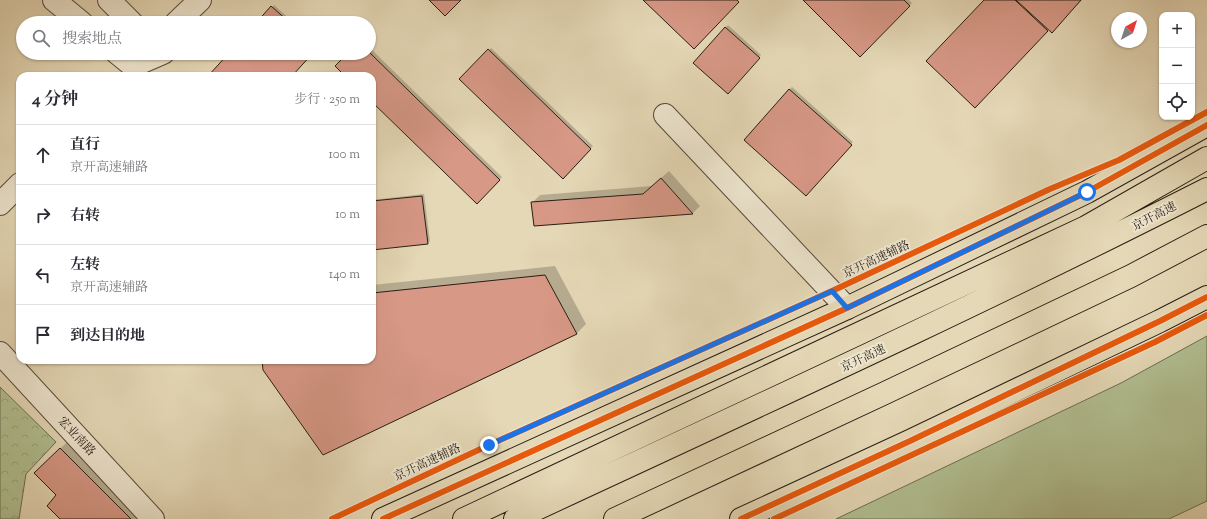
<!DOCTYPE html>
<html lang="zh">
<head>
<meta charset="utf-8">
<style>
  :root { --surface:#fff; --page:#f2f2f3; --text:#2b2b33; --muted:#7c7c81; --line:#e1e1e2 }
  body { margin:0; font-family:"Sorts Mill Goudy","Noto Serif SC",serif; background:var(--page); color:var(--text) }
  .controls { position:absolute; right:12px; top:12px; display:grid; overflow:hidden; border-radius:8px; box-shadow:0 1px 3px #0004 }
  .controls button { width:36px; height:36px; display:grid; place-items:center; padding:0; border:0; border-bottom:1px solid var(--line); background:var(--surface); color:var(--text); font:20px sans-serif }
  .compass { position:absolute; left:1111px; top:12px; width:36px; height:36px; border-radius:50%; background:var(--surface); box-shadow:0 1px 3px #0004; rotate:39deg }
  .stop { position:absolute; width:12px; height:12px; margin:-9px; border:3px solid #1a73e8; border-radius:50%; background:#fff }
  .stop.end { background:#1a73e8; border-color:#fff; box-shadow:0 1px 4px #0008 }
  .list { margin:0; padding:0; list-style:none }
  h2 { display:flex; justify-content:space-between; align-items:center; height:52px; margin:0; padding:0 16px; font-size:17px }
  h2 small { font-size:13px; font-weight:400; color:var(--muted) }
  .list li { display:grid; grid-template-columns:26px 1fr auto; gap:12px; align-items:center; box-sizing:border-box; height:60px; padding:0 16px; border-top:1px solid var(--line) }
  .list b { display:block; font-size:15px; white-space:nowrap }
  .list p { margin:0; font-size:13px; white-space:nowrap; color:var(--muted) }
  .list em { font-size:13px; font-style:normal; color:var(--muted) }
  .icon { flex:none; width:22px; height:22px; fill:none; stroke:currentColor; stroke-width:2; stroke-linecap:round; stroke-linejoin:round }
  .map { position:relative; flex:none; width:1207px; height:519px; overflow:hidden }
  .search { position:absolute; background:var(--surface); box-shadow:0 1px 3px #0004; left:16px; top:16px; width:360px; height:44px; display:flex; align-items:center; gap:10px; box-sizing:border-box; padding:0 14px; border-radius:22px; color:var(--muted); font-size:15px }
  .panel { position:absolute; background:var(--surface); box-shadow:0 1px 3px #0004; left:16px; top:72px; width:360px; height:292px; border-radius:12px }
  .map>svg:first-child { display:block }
</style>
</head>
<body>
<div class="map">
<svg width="1207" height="519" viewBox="0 0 1207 519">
  <defs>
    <pattern id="forest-crowns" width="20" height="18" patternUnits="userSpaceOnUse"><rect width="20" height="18" fill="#b1bf91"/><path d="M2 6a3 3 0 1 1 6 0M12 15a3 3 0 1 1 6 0" fill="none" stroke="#98a47c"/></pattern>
  </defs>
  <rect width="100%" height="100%" fill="#e5d8b6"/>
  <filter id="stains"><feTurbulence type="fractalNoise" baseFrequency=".005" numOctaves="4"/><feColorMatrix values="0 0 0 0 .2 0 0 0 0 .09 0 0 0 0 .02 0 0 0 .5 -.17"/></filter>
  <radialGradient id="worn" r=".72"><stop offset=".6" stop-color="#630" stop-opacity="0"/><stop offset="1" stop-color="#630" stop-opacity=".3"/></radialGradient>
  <path fill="#b1bf91" stroke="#6c6e52" d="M1207,336V501L1169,519H836L1121,383Z"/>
  <path fill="url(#forest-crowns)" stroke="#6c6e52" d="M0,387L56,442L26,474L19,519H0Z"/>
  <path fill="#0003" d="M804,0H909L912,3L860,55Z
    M985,0H1082L1052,31L1049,28L975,107Z
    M274,5L294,23H258Z
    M728,25L761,55L728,92L694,63Z
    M369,47L502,177L477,202L372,101V76H346L350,53H369Z
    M491,48L593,146L563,177L461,79Z
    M792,87L853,142L806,194L745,139Z
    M669,171L700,206L693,213L535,225L532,203L540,195L652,186Z
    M424,194L430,241L428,243L372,249V200Z
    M555,266L586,324L576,334L323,454L263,360H372V285Z
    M70,439L150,519H61L57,494L36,473Z"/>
  <path fill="#d79886" stroke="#281e14" d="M429,0H461L445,16Z
    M643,0H737L739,2L694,49Z
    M803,0H904L910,6L860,57Z
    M984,0H1015L1048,31L975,108L926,61Z
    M1016,0H1081L1052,33Z
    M271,6L290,23H256Z
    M725,27L760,58L728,94L693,63Z
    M488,49L591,149L563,179L459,79Z
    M369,52L500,180L477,204L372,102V76H345L335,66L348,53H369Z
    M229,53H313L292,76H208Z
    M789,89L852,145L806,196L744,140Z
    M661,178L693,214L534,226L531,202L643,194Z
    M422,196L428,244L372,250V201Z
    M545,275L577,334L323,455L263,370L262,360H372V293Z
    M60,448L131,519H60L47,506L56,495L34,473Z"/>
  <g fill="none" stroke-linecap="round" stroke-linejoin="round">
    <g stroke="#574c3c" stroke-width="24">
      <path id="minor" d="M54,0L82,23
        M109,0L132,23
        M176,23L200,0
        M117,53L133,66
        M133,66L163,53
        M665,115L847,308
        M0,204L20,184
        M0,353L153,519"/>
    </g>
    <g stroke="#281e14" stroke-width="24">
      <path id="major" d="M383,519L847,308L1087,192L1207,125
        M741,519L910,441L1160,321L1207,297"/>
    </g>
    <g stroke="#281e14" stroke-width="24">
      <path id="highway" d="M464,519L1086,227L1207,158
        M515,519C747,411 979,305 1207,189
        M615,519L885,393L1131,276L1207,236"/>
    </g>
    <use href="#minor" stroke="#eee6d0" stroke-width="22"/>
    <use href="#major" stroke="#e5d8b6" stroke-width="22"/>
    <use href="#highway" stroke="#e5d8b6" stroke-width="22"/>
    <g stroke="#eee6d0" stroke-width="8">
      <path id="cycleway" d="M332,519L489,445L832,291L1050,189L1119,160L1207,112
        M383,519L847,308L1087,192L1207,125
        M741,519L910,441L1160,321L1207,297
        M774,519L1155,342L1207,315"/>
    </g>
    <use href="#cycleway" stroke="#e8590c" stroke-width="6"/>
  </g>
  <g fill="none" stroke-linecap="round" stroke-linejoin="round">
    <path stroke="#1a73e8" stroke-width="5" d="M489,445L832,291L847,308L1087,192"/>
  </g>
  <g text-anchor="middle" stroke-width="4" stroke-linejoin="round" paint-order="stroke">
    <g font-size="12" fill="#281e14" stroke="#eee6d0">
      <text transform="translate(1154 216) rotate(-27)" y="4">京开高速</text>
      <text transform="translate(876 259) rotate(-25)" y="4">京开高速辅路</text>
      <text transform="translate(863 358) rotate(-25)" y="4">京开高速</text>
      <text transform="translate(77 436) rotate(47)" y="4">宏业南路</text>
      <text transform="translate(427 462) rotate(-25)" y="4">京开高速辅路</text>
    </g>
  </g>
  <rect width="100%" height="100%" filter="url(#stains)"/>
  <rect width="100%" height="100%" fill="url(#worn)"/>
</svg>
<div class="controls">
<button>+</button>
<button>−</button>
<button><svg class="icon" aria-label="locate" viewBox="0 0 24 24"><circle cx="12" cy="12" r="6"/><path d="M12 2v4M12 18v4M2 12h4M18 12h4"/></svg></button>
</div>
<svg class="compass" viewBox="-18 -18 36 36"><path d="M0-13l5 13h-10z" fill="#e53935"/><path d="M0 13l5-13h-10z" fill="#7c7c81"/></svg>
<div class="stop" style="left:1087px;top:192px"></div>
<div class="stop end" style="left:489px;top:445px"></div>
<div class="search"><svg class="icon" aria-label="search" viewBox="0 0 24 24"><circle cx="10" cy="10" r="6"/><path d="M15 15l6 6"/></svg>搜索地点</div>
<section class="panel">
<h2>4 分钟<small>步行 · 250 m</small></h2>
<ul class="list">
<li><svg class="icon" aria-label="ahead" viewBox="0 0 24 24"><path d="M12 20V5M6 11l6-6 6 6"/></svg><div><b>直行</b><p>京开高速辅路</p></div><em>100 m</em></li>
<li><svg class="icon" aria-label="right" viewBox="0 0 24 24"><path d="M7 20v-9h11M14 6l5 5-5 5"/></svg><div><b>右转</b></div><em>10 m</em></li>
<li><svg class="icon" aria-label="left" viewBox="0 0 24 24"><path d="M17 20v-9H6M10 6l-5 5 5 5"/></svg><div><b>左转</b><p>京开高速辅路</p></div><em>140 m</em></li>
<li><svg class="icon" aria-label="arrive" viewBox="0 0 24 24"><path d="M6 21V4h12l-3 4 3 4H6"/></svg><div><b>到达目的地</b></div></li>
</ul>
</section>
</div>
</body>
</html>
